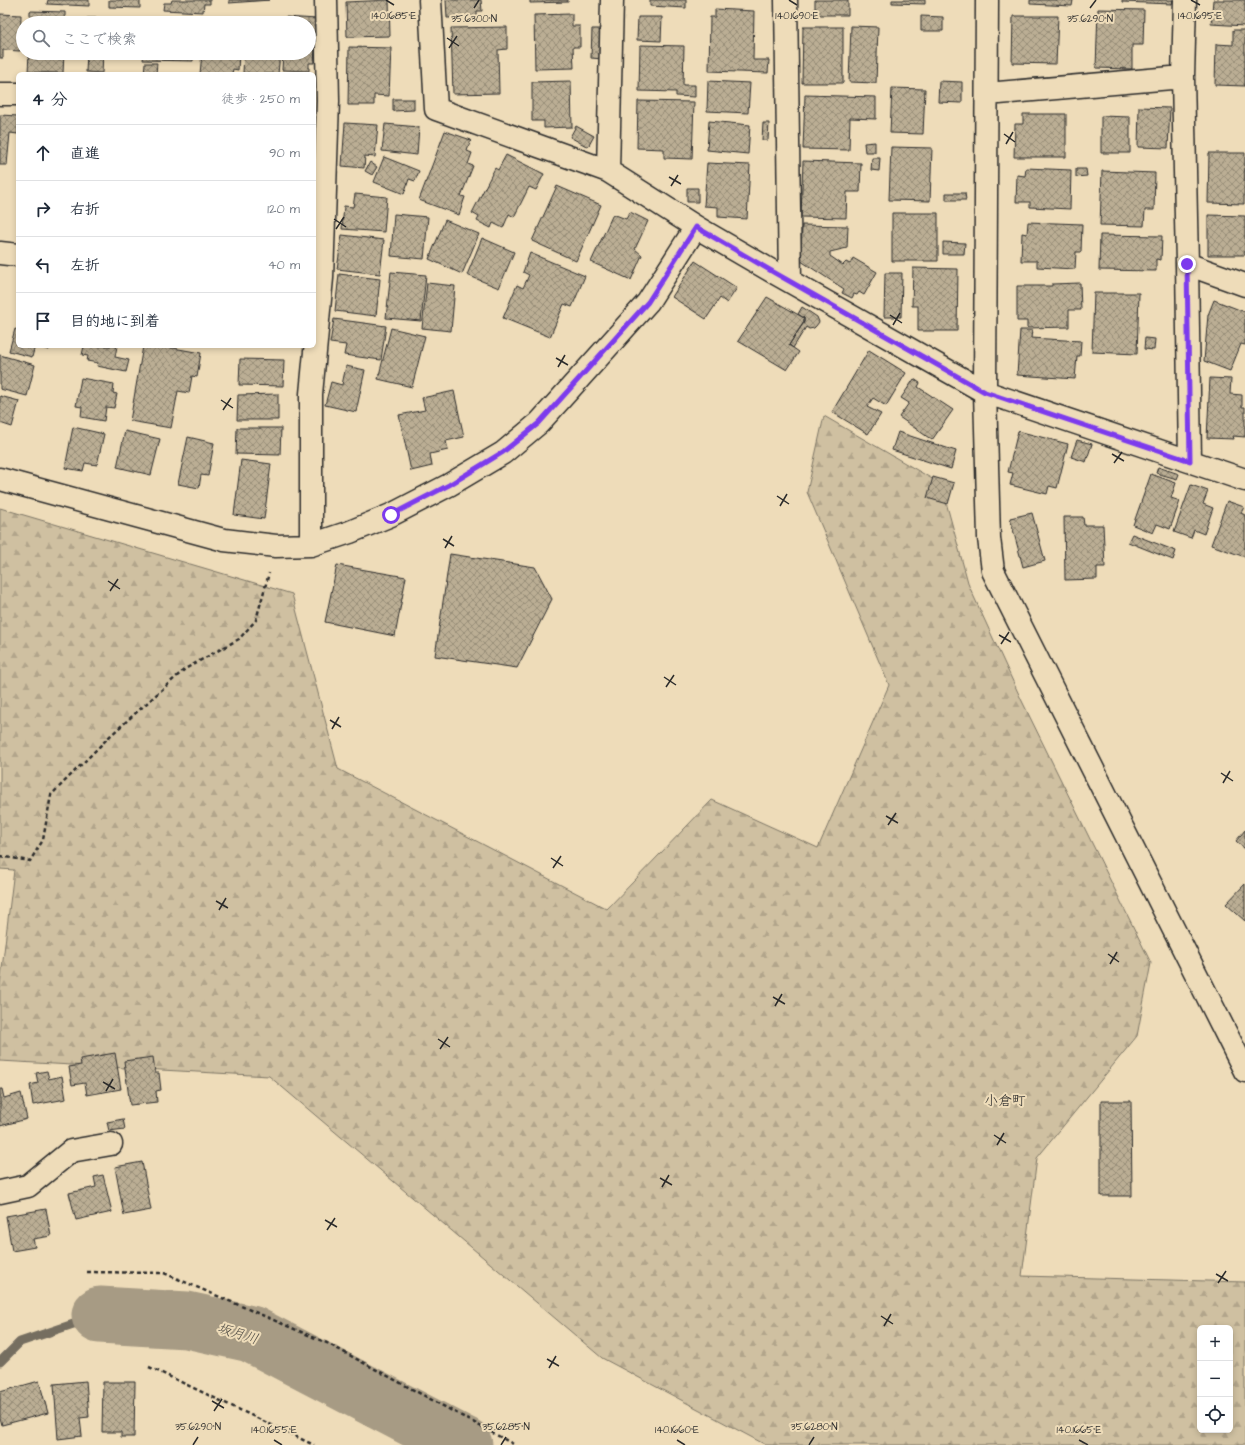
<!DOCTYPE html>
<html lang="ja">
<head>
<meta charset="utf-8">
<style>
  :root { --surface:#fff; --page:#f2f2f3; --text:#1f2937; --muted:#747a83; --line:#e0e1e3 }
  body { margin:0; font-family:"Architects Daughter","Klee One",sans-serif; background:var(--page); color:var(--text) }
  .controls { position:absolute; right:12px; bottom:12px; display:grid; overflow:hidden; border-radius:6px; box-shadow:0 2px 6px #0003 }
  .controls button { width:36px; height:36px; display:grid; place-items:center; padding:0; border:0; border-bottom:1px solid var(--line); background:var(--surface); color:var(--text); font:20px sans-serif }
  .stop { position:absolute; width:12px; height:12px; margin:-9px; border:3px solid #7c3aed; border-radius:50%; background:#fff }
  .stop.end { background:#7c3aed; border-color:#fff; box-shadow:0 1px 4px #0008 }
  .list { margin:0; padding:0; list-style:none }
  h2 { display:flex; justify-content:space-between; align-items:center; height:52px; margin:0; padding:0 16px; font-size:17px }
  h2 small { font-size:13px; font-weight:400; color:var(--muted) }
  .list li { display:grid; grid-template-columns:26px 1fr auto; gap:12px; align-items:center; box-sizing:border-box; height:56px; padding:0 16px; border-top:1px solid var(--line) }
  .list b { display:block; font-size:15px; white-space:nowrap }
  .list em { font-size:13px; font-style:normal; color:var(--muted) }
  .icon { flex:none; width:22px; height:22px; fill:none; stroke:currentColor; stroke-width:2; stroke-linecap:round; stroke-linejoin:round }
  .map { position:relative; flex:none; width:1245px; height:1445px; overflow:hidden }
  .search { position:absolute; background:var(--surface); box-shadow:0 2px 6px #0003; left:16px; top:16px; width:300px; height:44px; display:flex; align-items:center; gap:10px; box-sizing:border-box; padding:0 14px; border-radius:22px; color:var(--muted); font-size:15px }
  .panel { position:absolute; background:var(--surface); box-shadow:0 2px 6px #0003; left:16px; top:72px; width:300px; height:276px; border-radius:6px }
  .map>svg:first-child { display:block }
</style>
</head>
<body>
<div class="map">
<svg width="1245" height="1445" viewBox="0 0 1245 1445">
  <defs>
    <pattern id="forest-firs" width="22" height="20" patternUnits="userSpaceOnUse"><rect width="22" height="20" fill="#cfc0a1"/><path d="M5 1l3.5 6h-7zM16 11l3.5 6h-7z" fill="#b2a58b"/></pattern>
    <pattern id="building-cross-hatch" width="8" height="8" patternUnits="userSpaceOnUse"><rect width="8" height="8" fill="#bbae94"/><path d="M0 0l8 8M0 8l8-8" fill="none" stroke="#988e79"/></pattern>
  </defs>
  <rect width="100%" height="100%" fill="#eedcb9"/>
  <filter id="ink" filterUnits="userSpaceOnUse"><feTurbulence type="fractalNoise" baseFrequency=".025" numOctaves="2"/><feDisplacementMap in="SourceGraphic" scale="8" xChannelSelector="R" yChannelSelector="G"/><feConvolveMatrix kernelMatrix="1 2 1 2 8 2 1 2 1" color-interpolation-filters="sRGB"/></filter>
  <g filter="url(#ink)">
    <path fill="url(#forest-firs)" stroke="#7d7666" fill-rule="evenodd" d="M824,416L941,484L969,586L1021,699L1151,963L1137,1036L1037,1158L1022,1276L1245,1282V1445H766L602,1358L269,1076L0,1061V985L14,870L0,869V508L292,594L338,769L607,909L712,800L818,848L889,685L807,492ZM1200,1328H1230V1430H1200Z"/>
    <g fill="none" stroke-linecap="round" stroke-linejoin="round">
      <path stroke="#756e60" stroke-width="9" d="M0,1362L20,1342L100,1315"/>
      <path stroke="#a79b84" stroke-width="57" d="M100,1315L187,1320L251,1334L464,1445"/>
    </g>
    <path fill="url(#building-cross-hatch)" stroke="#2b2b2b" d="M48,0H89V6L47,4Z
      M109,0H140V8L109,7Z
      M172,0H210V4H204L203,12L163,10L164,3H171Z
      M229,0H270L229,3Z
      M389,0L390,36L347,37L346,2Z
      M446,0H481L482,11H477V17L447,18Z
      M530,0H568V2L530,3Z
      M650,0H686V8L650,6Z
      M815,0H848V15H815Z
      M892,0H925V4L892,3Z
      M1030,0H1073L1072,6L1030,4Z
      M1122,0H1173L1172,4L1122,2Z
      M1213,0H1245V26L1211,24Z
      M715,9L754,11L753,60H769L768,73L709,71L710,17H715Z
      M1098,9L1144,10L1143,45H1132V69L1096,68Z
      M30,11L65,12V23H30Z
      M0,14L21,15L20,51L3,50V58H0Z
      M572,14V26H580V47H573L574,68L535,69L534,15Z
      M921,16L943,17V31H921Z
      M1013,16H1058L1056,64L1012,63Z
      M285,17L317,19L314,63H309V71L282,70L283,53H309V23H285Z
      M638,17H662L661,41L637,40Z
      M87,18H118V23H87Z
      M203,19L230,21V23H203Z
      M246,19L272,21L271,23H246Z
      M145,21L194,22L145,23Z
      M851,26L878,27L876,83L849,82Z
      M507,27V49L498,50L499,93L453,94L451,28Z
      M803,27H843V83H802Z
      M592,29H603L602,59L591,58Z
      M1233,30H1245V86L1215,85L1216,44L1233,45Z
      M640,45L684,46L683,85H695V97L676,96V92L639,91Z
      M349,47L391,48L389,96L374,95V105H348Z
      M29,53H64L63,73L28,72Z
      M87,53H103L102,73L86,72Z
      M144,53H193V61L143,60Z
      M202,53H239L238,70L233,69L232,74H200Z
      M244,53H280L278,74L243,73Z
      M145,63H157L156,74H144Z
      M571,81L572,127L544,128V121H532V82Z
      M708,81L750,83L748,113L707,111Z
      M939,81L962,82V103L938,102Z
      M892,88L925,89L923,134L890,133Z
      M805,95L876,97V119L850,118L849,150L803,149Z
      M393,99H414V110L393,111Z
      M638,101L694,102L692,159L664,158V149L637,148Z
      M1139,107L1170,108L1168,148L1138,147Z
      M1023,114H1066V157H1014L1015,124H1023Z
      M0,115L18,116V134L10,133L7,165H0Z
      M1101,116L1130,117V153H1101Z
      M709,121L750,125L748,154L707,150Z
      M345,123L378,125L375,157L365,156L364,168L342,166Z
      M763,123H769L768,140H762Z
      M385,124L419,127L417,155L382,151Z
      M576,126L594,136L588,147L570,137Z
      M445,131L471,140L467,151L472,153L468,164L473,166L461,196L465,197L459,215L419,200Z
      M875,142V152H865L864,143Z
      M891,147L932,148L930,201L889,200Z
      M1209,153H1245L1244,204L1208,203Z
      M506,155L544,174L536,190L529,187L514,217L509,214L503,228L493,223L491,228L477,221L479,217L472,213L495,168L498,170Z
      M384,157L419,171L415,181L409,179L404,194L374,182Z
      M872,158H880L879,171L871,170Z
      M803,161L861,163L860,192H847L846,218L801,217Z
      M370,162L377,167L372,175L365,171Z
      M707,163L750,165L747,219L718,217V207L704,206Z
      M1026,168L1071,170L1070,209L1030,207V202H1016L1017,175L1025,176Z
      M1076,169H1086L1087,176L1076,177Z
      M1102,171L1155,173L1154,210H1145L1144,226L1100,225Z
      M557,186L601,205L576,261L532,241Z
      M687,188H698V202H687Z
      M946,193H965L966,200H946Z
      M355,194L387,197L384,232L342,229L344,206L353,207Z
      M630,212L648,221L635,249L642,255L631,280L591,262L613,214L626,219Z
      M892,213H938V261H892Z
      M394,214L428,217L424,259L391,256Z
      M1208,215L1245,216V255H1208Z
      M445,220L479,234L462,274L429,259Z
      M1028,222L1082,224L1081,252H1076L1075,269L1037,267V261H1021L1022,233L1027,234Z
      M802,225L848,226L847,248L830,252V256L843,265L846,262L850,264L853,258L877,272L864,295L859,292L857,295L854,294L852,298L842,293L844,289L801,261Z
      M342,235L384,240L380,274L337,269Z
      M1100,235L1162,236L1161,260L1156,259V271L1099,270Z
      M482,238L514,252L499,288L467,275Z
      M943,242L965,243L964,254H943Z
      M530,253L585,276L572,307L564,304L550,337L503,318L517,285L523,288L529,275L523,272Z
      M695,261L737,288L727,303L720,298L706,319L672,297Z
      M913,268L958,269L957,331H918V306H912Z
      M391,272L426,275L421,321L386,318Z
      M885,273H902L901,317H884Z
      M339,274L380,279L376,316L335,311Z
      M427,283L455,286L451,331L422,328Z
      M1080,283L1081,310H1069V327L1027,328V321H1017V286H1052V284Z
      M1094,293H1139L1137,354L1092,352Z
      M767,297L804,318V322L789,345L799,352L787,370L738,341Z
      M1214,300L1245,312V345L1241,344L1230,371L1204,361L1208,315Z
      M802,307L817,317L819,322L816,326L814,328L809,329L806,327L793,348L789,345L804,322V318L798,314Z
      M334,319L386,326L381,360L344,355L346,345L330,343Z
      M391,328L425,336L412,387L378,379Z
      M15,329L18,330V346H50L49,350L35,346L32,357L9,351Z
      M1020,330H1032L1031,338L1081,341L1080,356H1077L1075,379L1017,375Z
      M1145,338L1155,339L1154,350L1144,349Z
      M84,346H117L115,357L129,360L126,372L97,366L98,363L87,361L88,356L82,355Z
      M143,346H162L201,353L197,377L192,376L189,393L178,391L171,428L130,421Z
      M869,350L906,373L886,406L873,398L867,407L881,414L868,434L832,412Z
      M0,355L35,365L27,396L0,389Z
      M240,359L284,360L283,386L239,385Z
      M346,366L365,370L356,412L325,405L331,382L342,385Z
      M81,378L114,384L113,393L117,394L114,408L106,407L104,421L81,417L82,407L76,406Z
      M1210,378L1231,379L1230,394L1242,395V407H1245V437L1233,436L1234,439L1207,438Z
      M914,379L920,383L918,387L953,410L932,440L899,417L909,403L901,398Z
      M454,391L464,437L446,441L448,450L430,454L432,466L411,471L399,415L425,410L422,398Z
      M278,394V420H237L238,395Z
      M0,396L19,401L12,427L0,423Z
      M73,427L104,434L97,465L85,463L83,471L65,468Z
      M237,428H281L280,455L236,454Z
      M125,431L160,439L151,475L117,467Z
      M1018,431L1068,444L1057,488L1049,486L1047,494L1010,485L1013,473L1008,472Z
      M898,432L956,451L951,469L892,450Z
      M188,437L214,443L208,476L201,475L199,488L178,484Z
      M1077,440L1092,444L1086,462L1071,457Z
      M241,460L271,464L264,519L234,515Z
      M1158,467L1179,474L1177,479L1156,473Z
      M1151,474L1176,483L1171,498L1180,501L1170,529L1157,524L1153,533L1133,525Z
      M933,477L954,483L948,504L927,498Z
      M1191,485L1208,491L1203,504L1213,508L1204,534L1194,530L1191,538L1174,532Z
      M1227,501L1244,507L1241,513L1245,515V557L1211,545Z
      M1032,513L1045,561L1023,567L1010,518Z
      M1064,517H1083L1084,525H1103L1105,567H1097V579L1065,580Z
      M1132,534L1176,551L1173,560L1128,542Z
      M450,554L535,567L552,599L517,668L435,656Z
      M337,565L406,577L395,636L325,622Z
      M1245,830V849L1236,841Z
      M1245,884V921L1226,904Z
      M115,1053L121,1089L87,1095L85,1083L72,1085L69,1067L81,1065L80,1059Z
      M153,1057L155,1073H159L161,1090L156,1091L157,1102L130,1105L124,1061Z
      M47,1071L49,1079L62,1076L66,1099L33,1105L30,1085L38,1083L36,1073Z
      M0,1089H2L4,1098L21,1093L27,1119L0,1126Z
      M1101,1101H1131L1132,1196H1101Z
      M123,1119L125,1129L109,1131L107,1122Z
      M142,1162L151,1210L124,1215L115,1167Z
      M103,1175L112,1212L76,1220L69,1193L96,1187L94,1177Z
      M46,1209L51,1236L33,1239L35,1247L12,1251L6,1216Z
      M39,1381L48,1413L2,1425L0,1418V1392Z
      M86,1381L89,1417L80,1418L82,1436L58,1439L54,1384Z
      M103,1382H135L134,1437H121V1432H102Z"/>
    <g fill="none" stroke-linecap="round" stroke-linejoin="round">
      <g stroke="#2b2b2b" stroke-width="25">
        <path id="minor" d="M430,0L436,109L608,171L696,227L775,273L985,392L1245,480
          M786,0L790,281
          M987,0L985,392L989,538L993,571L1245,1071
          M1185,0L1183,77L1187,264L1190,461
          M0,94H18
          M987,94L1183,77
          M608,171L612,0
          M0,253L18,255
          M1187,264L1245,285
          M0,479L224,540L276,546L311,545L350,532L391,515L449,485L503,453L539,423L648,302L696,227
          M311,545V394L322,278L328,101L326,0
          M0,1192L28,1186L71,1151L111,1144"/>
      </g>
      <path stroke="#2b2b2b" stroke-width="2.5" stroke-dasharray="4 3" stroke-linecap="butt" d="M0,856L30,861L43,840L51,795L110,736L185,669L239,639L256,620L269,573
        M87,1272L164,1273L327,1343L515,1445
        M149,1367L314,1445"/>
      <use href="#minor" stroke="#eedcb9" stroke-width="22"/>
    </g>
  </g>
  <g fill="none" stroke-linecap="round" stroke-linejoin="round" filter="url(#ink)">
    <path stroke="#7c3aed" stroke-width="5" d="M391,515L449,485L503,452L539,423L648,302L696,227L775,273L985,392L1190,461L1187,264"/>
  </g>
  <path fill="none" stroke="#2b2b2b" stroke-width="1.5" d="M386,0L394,5M789,0L797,5M1191,0L1200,5M474,8L479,0M1090,8L1096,0M447,38L459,46M449,48L457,36M1004,134L1015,142M1006,144L1013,132M669,177L681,184M671,186L678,175M334,219L346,227M336,229L344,217M890,315L902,323M893,325L900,313M556,358L568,365M558,367L565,355M221,400L233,408M223,410L231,398M1112,454L1124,461M1114,463L1122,452M777,496L789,504M780,506L787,494M443,539L454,546M445,548L452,536M108,581L120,589M110,591L118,579M999,635L1011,642M1001,644L1009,632M664,677L676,685M666,687L674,675M330,720L341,727M332,729L339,717M1221,773L1233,781M1223,783L1230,771M886,816L898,823M888,825L896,813M551,858L563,866M553,868L561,856M216,901L228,908M219,910L226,898M1108,954L1119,962M1110,964L1117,952M773,997L785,1004M775,1006L782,994M438,1039L450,1047M440,1049L448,1037M103,1082L115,1089M106,1091L113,1079M994,1135L1006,1143M997,1145L1004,1133M660,1178L672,1185M662,1187L669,1175M325,1220L337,1227M327,1230L335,1218M1216,1274L1228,1281M1218,1283L1226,1271M881,1316L893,1324M884,1326L891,1314M547,1359L559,1366M549,1368L556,1356M212,1401L224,1408M214,1411L222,1399M274,1440L282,1445M677,1440L685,1445M1079,1440L1088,1445M193,1445L198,1437M501,1445L506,1437M809,1445L814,1437"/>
  <g text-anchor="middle" stroke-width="4" stroke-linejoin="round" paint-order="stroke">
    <g font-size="14" fill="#2b2b2b" stroke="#eedcb9">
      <text x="1005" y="1105">小倉町</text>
    </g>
    <g font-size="14" font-style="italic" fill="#4a4741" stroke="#eedcb9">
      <text transform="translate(238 1333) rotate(17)" y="5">坂月川</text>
    </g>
  </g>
  <g font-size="10" text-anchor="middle" fill="#2b2b2b" stroke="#eedcb9" stroke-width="4" stroke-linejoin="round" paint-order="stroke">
    <text x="797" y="19">140.1690°E</text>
    <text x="394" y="19">140.1685°E</text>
    <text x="1200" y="19">140.1695°E</text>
    <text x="474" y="22">35.6300°N</text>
    <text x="1090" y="22">35.6290°N</text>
    <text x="198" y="1430">35.6290°N</text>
    <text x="506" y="1430">35.6285°N</text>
    <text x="814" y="1430">35.6280°N</text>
    <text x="274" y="1433">140.1655°E</text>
    <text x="677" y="1433">140.1660°E</text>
    <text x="1079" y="1433">140.1665°E</text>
  </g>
</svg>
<div class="controls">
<button>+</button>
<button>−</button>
<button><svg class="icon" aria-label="locate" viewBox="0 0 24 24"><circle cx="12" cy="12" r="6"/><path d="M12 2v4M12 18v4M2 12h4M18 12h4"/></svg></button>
</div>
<div class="stop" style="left:391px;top:515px"></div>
<div class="stop end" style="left:1187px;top:264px"></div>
<div class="search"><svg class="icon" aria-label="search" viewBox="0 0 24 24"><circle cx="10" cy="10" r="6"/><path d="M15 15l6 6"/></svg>ここで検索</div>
<section class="panel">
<h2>4 分<small>徒歩 · 250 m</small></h2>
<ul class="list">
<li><svg class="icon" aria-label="ahead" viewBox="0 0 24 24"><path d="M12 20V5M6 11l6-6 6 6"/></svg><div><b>直進</b></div><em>90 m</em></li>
<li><svg class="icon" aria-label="right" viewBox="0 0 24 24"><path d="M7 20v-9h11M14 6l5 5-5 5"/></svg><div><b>右折</b></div><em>120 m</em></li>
<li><svg class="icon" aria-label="left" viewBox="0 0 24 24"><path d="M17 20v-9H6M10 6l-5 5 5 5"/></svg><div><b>左折</b></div><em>40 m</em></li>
<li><svg class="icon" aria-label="arrive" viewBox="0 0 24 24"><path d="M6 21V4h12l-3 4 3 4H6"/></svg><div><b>目的地に到着</b></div></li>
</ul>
</section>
</div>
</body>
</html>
